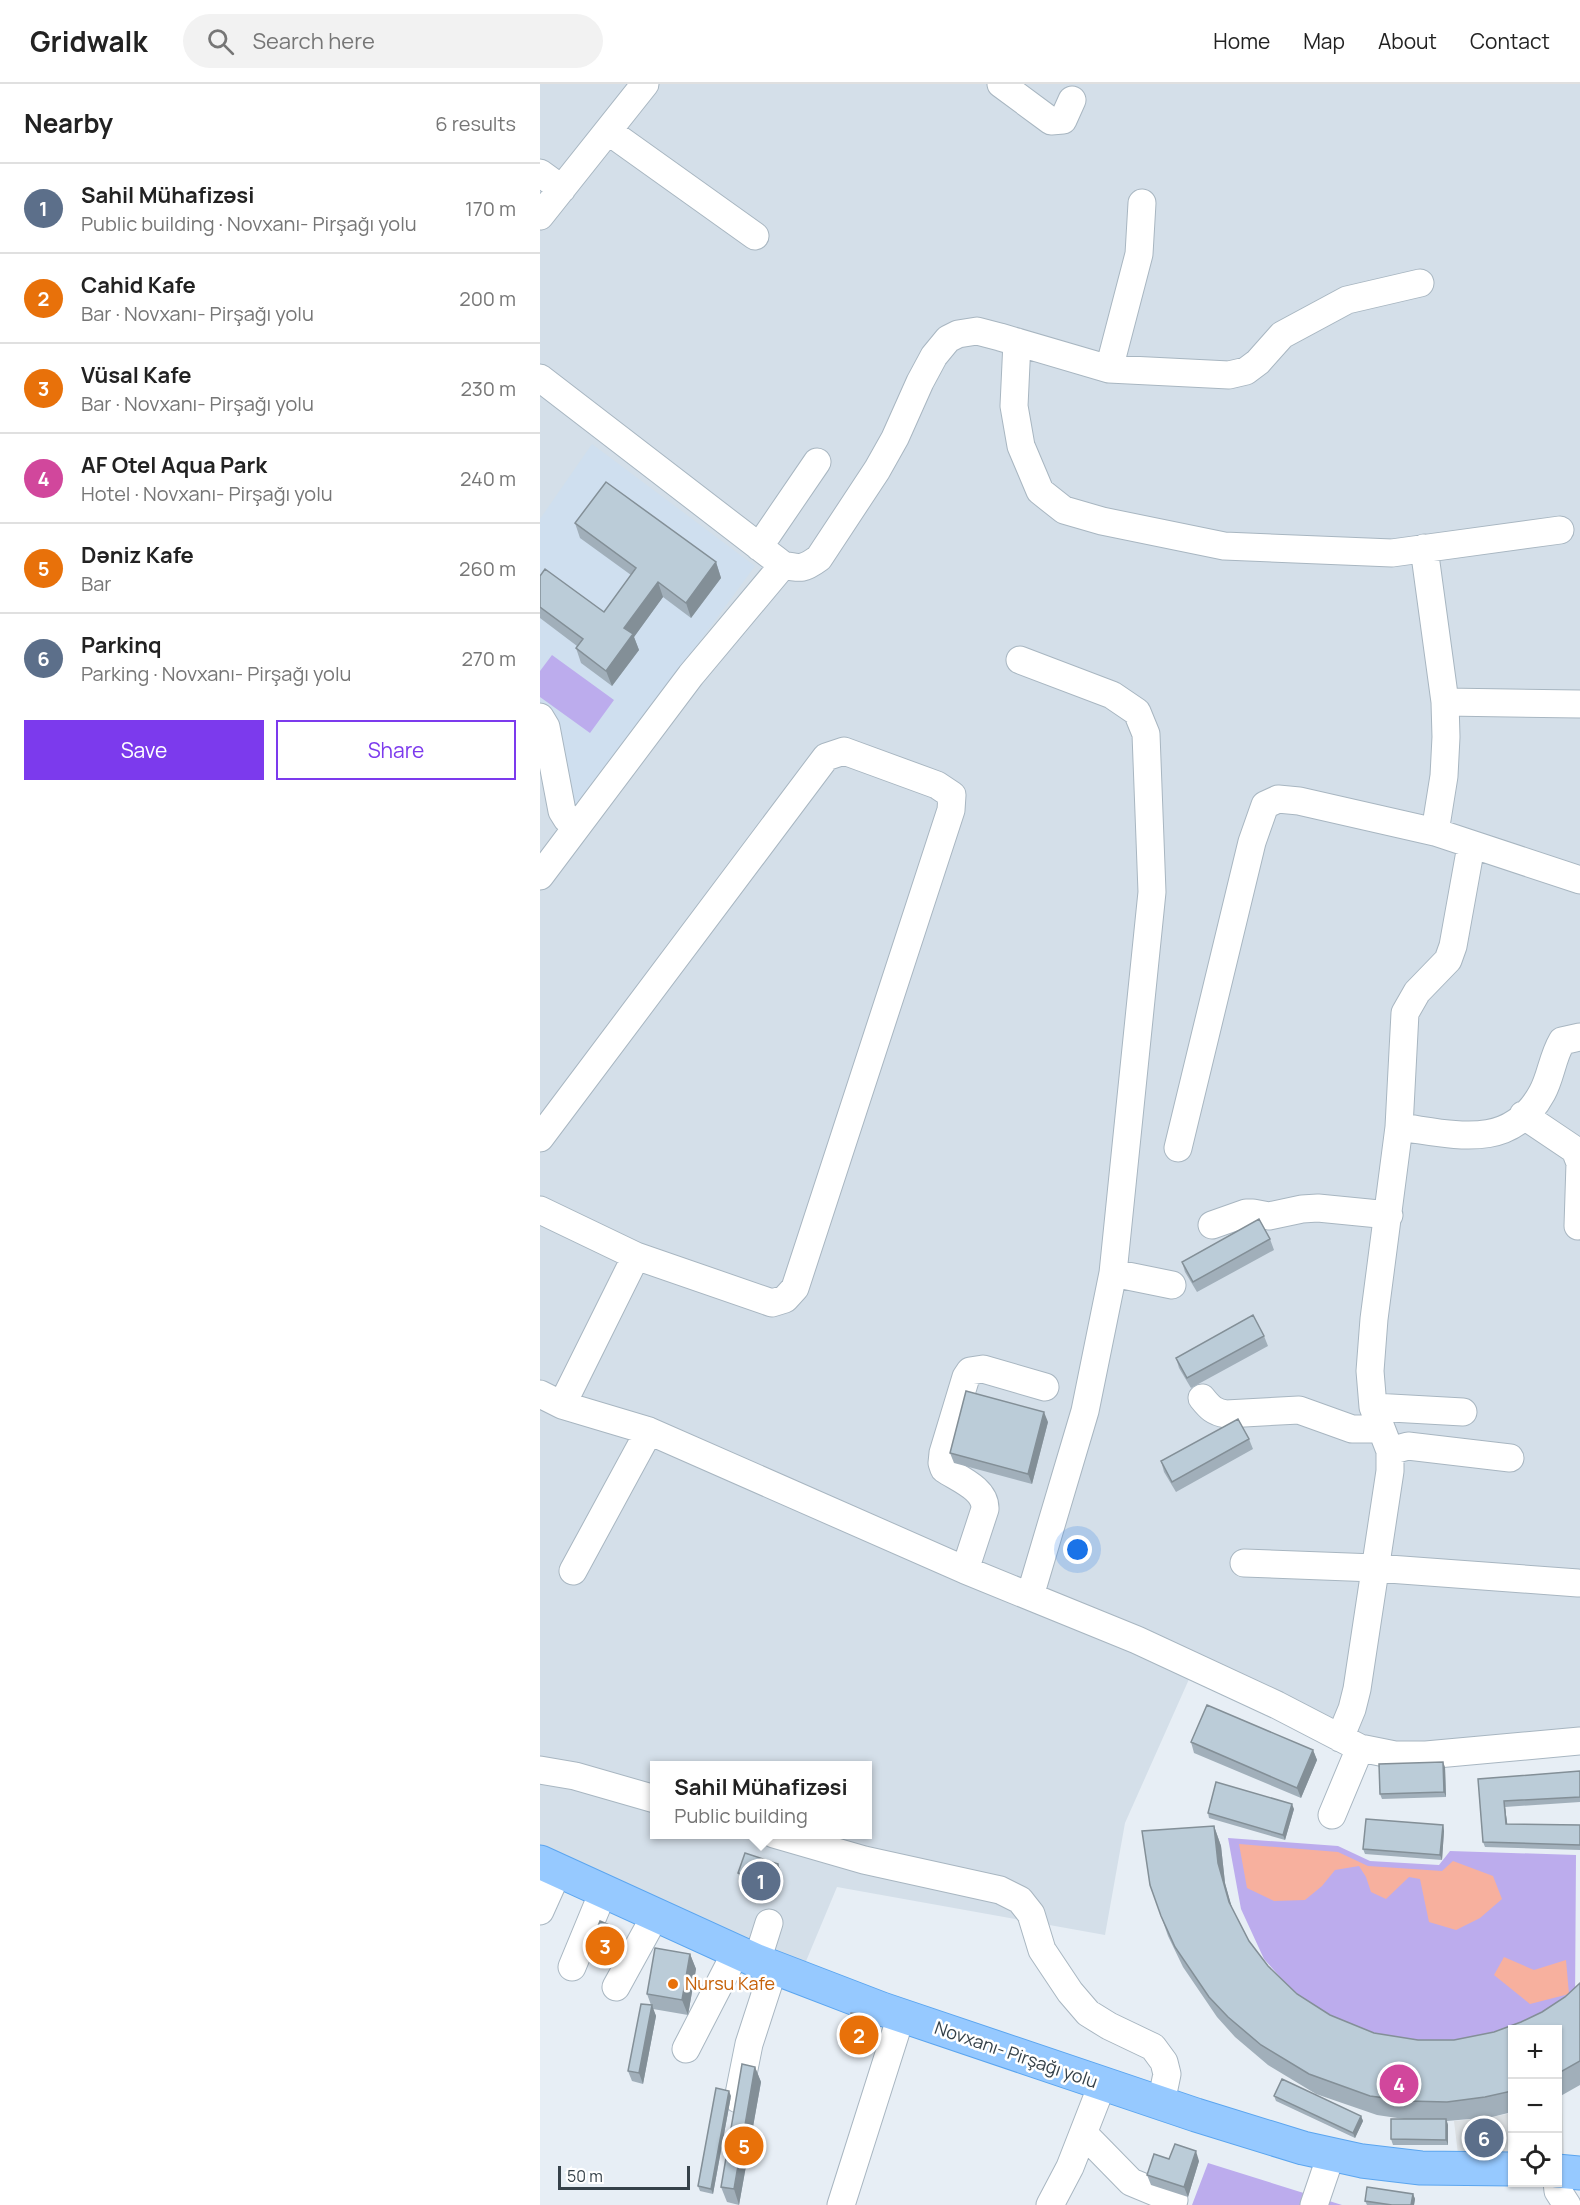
<!DOCTYPE html>
<html lang="en">
<head>
<meta charset="utf-8">
<style>
  :root { --surface:#fff; --page:#f2f2f2; --text:#222; --muted:#767676; --line:#e0e0e0; --accent:#7c3aed }
  body { margin:0; font-family:Manrope,sans-serif; background:var(--page); color:var(--text) }
  .controls { position:absolute; right:18px; bottom:18px; display:grid; overflow:hidden; border-radius:0px; box-shadow:0 2px 4px #0004 }
  .controls button { width:54px; height:54px; display:grid; place-items:center; padding:0; border:0; border-bottom:2px solid var(--line); background:var(--surface); color:var(--text); font:30px sans-serif }
  .scale { position:absolute; left:18px; bottom:15px; width:132px; box-sizing:border-box; padding-left:6px; border:3px solid #354149; border-top:0; font-size:16px; line-height:21px; white-space:nowrap; color:#354149; -webkit-text-stroke:4px #fff; paint-order:stroke }
  .you { position:absolute; left:538px; top:1466px; width:21px; height:21px; margin:-15px; border:4px solid #fff; border-radius:50%; background:#1a73e8; box-shadow:0 0 0 9px #1a73e833 }
  .badge { display:grid; place-items:center; width:39px; height:39px; border-radius:50%; background:var(--accent); color:#fff; font-size:20px; font-weight:700 }
  .pin { position:absolute; translate:-50% -50%; border:3px solid #fff; box-shadow:0 2px 6px #0006 }
  .popup { position:absolute; left:110px; top:1677px; width:222px; height:78px; box-sizing:border-box; display:grid; place-content:center; border-radius:0px; background:var(--surface); filter:drop-shadow(0 2px 4px #0005); font-size:20px; white-space:nowrap; color:var(--muted) }
  .popup b { font-size:22px; color:var(--text) }
  .popup::after { content:''; position:absolute; left:50%; top:100%; margin-left:-12px; border:12px solid transparent; border-top-color:var(--surface) }
  .list { margin:0; padding:0; list-style:none }
  h2 { display:flex; justify-content:space-between; align-items:center; height:78px; margin:0; padding:0 24px; font-size:26px }
  h2 small { font-size:20px; font-weight:400; color:var(--muted) }
  .list li { display:grid; grid-template-columns:39px 1fr auto; gap:18px; align-items:center; box-sizing:border-box; height:90px; padding:0 24px; border-top:2px solid var(--line) }
  .list b { display:block; font-size:22px; white-space:nowrap }
  .list p { margin:0; font-size:20px; white-space:nowrap; color:var(--muted) }
  .list em { font-size:20px; font-style:normal; color:var(--muted) }
  .actions { display:flex; gap:12px; padding:18px 24px }
  .actions a { flex:1; padding:14px 0; border:2px solid var(--accent); border-radius:0px; text-align:center; font-size:21px; color:var(--accent) }
  .actions .main { background:var(--accent); color:#fff }
  .icon { flex:none; width:33px; height:33px; fill:none; stroke:currentColor; stroke-width:2; stroke-linecap:round; stroke-linejoin:round }
  .map { position:relative; flex:none; width:1040px; height:2121px; overflow:hidden }
  header { display:flex; align-items:center; gap:36px; box-sizing:border-box; height:84px; padding:0 30px; background:var(--surface); border-bottom:2px solid var(--line) }
  header strong { font-size:28px }
  nav { display:flex; gap:33px; margin-inline-start:auto; font-size:21px }
  .search { width:420px; height:54px; background:var(--page); display:flex; align-items:center; gap:15px; box-sizing:border-box; padding:0 21px; border-radius:33px; color:var(--muted); font-size:22px }
  main { display:flex }
  aside { flex:1; background:var(--surface) }
  .map>svg:first-child { display:block }
</style>
</head>
<body>
<header>
<strong>Gridwalk</strong>
<div class="search"><svg class="icon" aria-label="search" viewBox="0 0 24 24"><circle cx="10" cy="10" r="6"/><path d="M15 15l6 6"/></svg>Search here</div>
<nav><a>Home</a><a>Map</a><a>About</a><a>Contact</a></nav>
</header>
<main>
<aside>
<h2>Nearby<small>6 results</small></h2>
<ul class="list">
<li><span class="badge" style="background:#5c6f8a">1</span><div><b>Sahil Mühafizəsi</b><p>Public building · Novxanı- Pirşağı yolu</p></div><em>170 m</em></li>
<li><span class="badge" style="background:#e8710a">2</span><div><b>Cahid Kafe</b><p>Bar · Novxanı- Pirşağı yolu</p></div><em>200 m</em></li>
<li><span class="badge" style="background:#e8710a">3</span><div><b>Vüsal Kafe</b><p>Bar · Novxanı- Pirşağı yolu</p></div><em>230 m</em></li>
<li><span class="badge" style="background:#d1479c">4</span><div><b>AF Otel Aqua Park</b><p>Hotel · Novxanı- Pirşağı yolu</p></div><em>240 m</em></li>
<li><span class="badge" style="background:#e8710a">5</span><div><b>Dəniz Kafe</b><p>Bar</p></div><em>260 m</em></li>
<li><span class="badge" style="background:#5c6f8a">6</span><div><b>Parkinq</b><p>Parking · Novxanı- Pirşağı yolu</p></div><em>270 m</em></li>
</ul>
<div class="actions"><a class="main">Save</a><a>Share</a></div>
</aside>
<div class="map">
<svg width="1040" height="2121" viewBox="0 0 1040 2121">
  <rect width="100%" height="100%" fill="#e7eef5"/>
  <path fill="#d4dfe9" fill-rule="evenodd" d="M0,0H1040V1645L855,1662L827,1659L658,1575L585,1739L565,1851L297,1803L264,1882L0,1764ZM115,1682H328V1750H115Z"/>
  <path fill="#cfdfef" d="M52,360L215,482L32,732L0,624V435Z"/>
  <path fill="#bcaced" d="M12,571L74,616L50,649L0,613V587Z
    M688,1754L798,1762L830,1777L899,1781L910,1767L1036,1771L1035,1921L972,1946L887,1969L800,1943L757,1912L724,1875L701,1825Z
    M668,2079L802,2121H652Z"/>
  <path fill="#dce0e3" d="M1022,2012L1024,2071H1018V2014Z
    M972,2029V2071L918,2070L914,2037L952,2033Z"/>
  <path fill="#f7b09e" d="M699,1760L798,1768L828,1782L902,1787L913,1777L953,1792L962,1815L940,1834L916,1846L889,1838L880,1795L869,1793L846,1815L831,1808L826,1793L819,1782L795,1786L782,1802L765,1816L734,1817L707,1804Z
    M964,1873L994,1886L1026,1876L1029,1910L990,1920L954,1891Z"/>
  <g fill="none" stroke-linecap="round" stroke-linejoin="round">
    <g stroke="#a8b6c1" stroke-width="29">
      <path id="minor" d="M461,0L511,37L523,36L532,16
        M68,47L215,152
        M0,89L22,105
        M0,132L105,0
        M477,258L474,322L481,362L500,407L524,426L562,437L684,462L852,469L1020,446
        M569,285L599,170L602,119
        M0,294L243,481C261,485 264,485 279,474L337,386L355,354L380,298L394,272L408,255L418,250L437,247L460,253L569,285L689,291L706,287L718,278L742,251L807,216L880,199
        M219,463L277,378
        M884,464L905,618L906,653L904,692L895,748
        M480,576L572,611L597,628L606,650L612,808L573,1189L545,1327L490,1512
        M905,618L1040,620
        M0,633L6,643L22,727L27,735L36,743
        M0,792L151,591L243,481
        M983,1031L1035,1066L1040,1079L1038,1142
        M859,1043C913,1050 970,1068 1002,1009C1011,993 1012,974 1022,957L1040,953
        M0,1054L286,673L304,667L397,701L412,711L411,726L255,1204L245,1215L232,1219L96,1172L0,1126
        M638,1064L712,758L725,721L738,715L759,717L895,748L1040,796
        M672,1141L706,1129H713L729,1132L762,1125L778,1124L849,1131
        M573,1189L632,1201
        M0,1310L22,1321L109,1347L425,1486L597,1556L737,1621L820,1664L855,1671H886L1040,1657
        M662,1314C670,1324 674,1328 686,1330L759,1326L812,1345H841
        M22,1321L96,1172
        M833,1323L923,1328
        M850,1367L868,1362L970,1374
        M704,1479L835,1484L1038,1499
        M425,1486L445,1425C446,1405 419,1395 404,1385L402,1379L403,1369L426,1293L430,1287L443,1285L505,1303
        M33,1487L109,1347
        M800,1654L812,1625L817,1605L850,1387V1367L833,1323L830,1287L834,1235L859,1043L865,929L877,908L908,876L913,862L931,762
        M0,1686L35,1692L115,1715
        M792,1731L820,1664
        M234,1750L324,1776L460,1806L480,1816L491,1830L502,1866L530,1908L548,1929L569,1942L613,1963L624,1978L627,1990L621,2019
        M0,1827L18,1787
        M217,1877L229,1839
        M32,1883L63,1808
        M76,1903L115,1832
        M146,1965L196,1868
        M198,2015L209,1960L234,1883
        M544,2050L591,2098L634,2116
        M1017,2098L1018,2107L1027,2121
        M301,2121L361,1932
        M510,2121L530,2083L562,2001
        M774,2121L791,2071"/>
    </g>
    <g stroke="#5ba5ef" stroke-width="35">
      <path id="major" d="M0,1778L217,1877L342,1925L656,2031L763,2064L822,2077L881,2084L972,2085
        M1017,2087L1040,2089"/>
    </g>
    <use href="#minor" stroke="#fff" stroke-width="27"/>
    <use href="#major" stroke="#96c9ff" stroke-width="33"/>
  </g>
  <path fill="#a1afba" d="M35,439L176,478L181,494L151,534L123,513L94,553L99,566L72,602L41,579L36,564L37,562L0,534V492L64,528L91,491L40,454Z
    M730,1155L734,1166L657,1208L645,1188L642,1178Z
    M724,1252L728,1262L651,1304L639,1284L636,1274Z
    M508,1338L492,1400L414,1379L410,1369Z
    M709,1355L713,1365L636,1408L624,1388L621,1377Z
    M651,1658L773,1666L777,1676L761,1714L654,1669Z
    M905,1683L906,1713L842,1715L840,1710Z
    M1040,1687V1718L965,1723L967,1740L1040,1741V1766L945,1763L943,1758L938,1695Z
    M754,1725L745,1756L669,1734L668,1729Z
    M903,1741L904,1747L902,1776L825,1770L823,1765Z
    M674,1742L681,1762L685,1799L692,1825L709,1857L728,1882L757,1910L790,1931L834,1949L878,1956H914L954,1948L981,1938L1002,1928L1025,1913L1040,1899V2001L1017,2014V1946H972V2028L952,2033L907,2037L908,2041V2061H853L851,2055L864,2035L837,2031L776,2010L728,1981L695,1953L677,1933L643,1883L628,1852L621,1832Z
    M238,1780L242,1790L235,1810L202,1799L198,1789Z
    M80,1854L70,1879L54,1872L50,1862Z
    M150,1870L156,1885L148,1931L113,1925L116,1932L103,2000L92,1997L88,1987L111,1921L107,1910Z
    M325,1931L329,1941L324,1965L310,1963L306,1952Z
    M215,1983L221,1998L199,2121L187,2118L181,2103Z
    M191,2012L173,2110L160,2107L158,2102Z
    M734,2012L821,2032L823,2037L815,2054L736,2017Z
    M629,2075L659,2077L648,2113L611,2101L607,2091Z
    M873,2110L875,2115L874,2121H827L825,2117Z"/>
  <path fill="#838f97" d="M176,478L181,494L151,534L146,519Z
    M118,498L123,513L94,553L99,566L72,602L66,587L84,544Z
    M504,1328L508,1338L492,1400L488,1390Z
    M773,1666L777,1676L761,1714L757,1704Z
    M903,1678L905,1683L906,1713L904,1708Z
    M964,1717L965,1723L968,1745L966,1740Z
    M752,1720L754,1725L745,1756L743,1751Z
    M903,1741L904,1747L902,1776L900,1771Z
    M674,1742L681,1762L685,1799L696,1838L689,1818L678,1779Z
    M238,1780L242,1790L235,1810L232,1800Z
    M76,1844L80,1854L70,1879L66,1868Z
    M150,1870L156,1885L148,1931L142,1916Z
    M112,1921L116,1932L103,2000L99,1989Z
    M325,1931L329,1941L324,1965L321,1955Z
    M215,1983L221,1998L199,2121L194,2105Z
    M189,2007L191,2012L173,2110L171,2105Z
    M821,2032L823,2037L815,2054L813,2049Z
    M906,2035L908,2041V2061L906,2056Z
    M656,2067L659,2077L648,2113L644,2103Z
    M873,2110L875,2115L874,2121H871Z"/>
  <path fill="#bbccd8" stroke="#838f97" stroke-width="1.5" d="M66,398L176,478L146,519L118,498L84,544L93,550L66,587L36,564L43,555L0,523V492L5,485L64,528L96,484L35,439Z
    M719,1135L730,1155L653,1198L642,1178Z
    M713,1231L724,1252L647,1294L636,1274Z
    M426,1307L504,1328L488,1390L410,1369Z
    M698,1335L709,1355L632,1398L621,1377Z
    M667,1621L773,1666L757,1704L651,1658Z
    M903,1678L904,1708L840,1710L839,1680Z
    M1040,1687V1713L964,1717L966,1740L1040,1741V1761L943,1758L938,1695Z
    M676,1698L752,1720L743,1751L668,1729Z
    M826,1735L903,1741L900,1771L823,1765Z
    M674,1742L678,1779L689,1818L709,1857L728,1882L757,1910L790,1931L834,1949L878,1956H914L954,1948L981,1938L1002,1928L1025,1913L1040,1899V1977L1017,1990V1946H972V2007L945,2013L907,2018L868,2017L830,2012L769,1990L721,1961L688,1933L669,1913L635,1863L621,1832L610,1801L602,1747Z
    M205,1769L238,1780L232,1800L198,1789Z
    M60,1837L76,1844L66,1868L50,1862Z
    M115,1864L150,1870L142,1916L107,1910Z
    M101,1920L112,1921L99,1989L88,1987Z
    M311,1929L325,1931L321,1955L306,1952Z
    M202,1980L215,1983L194,2105L181,2103Z
    M742,1995L821,2032L813,2049L734,2012Z
    M176,2004L189,2007L171,2105L158,2102Z
    M851,2035H906V2056L851,2055Z
    M635,2060L656,2067L644,2103L607,2091L614,2070L629,2075Z
    M827,2103L873,2110L871,2121H852L825,2117Z"/>
  <circle fill="#e8710a" stroke="#fff" stroke-width="2" cx="133" cy="1900" r="6"/>
  <g text-anchor="middle" stroke-width="5" stroke-linejoin="round" paint-order="stroke">
    <g font-size="18" fill="#c56008" stroke="#fff" text-anchor="start">
      <text x="145" y="1906">Nursu Kafe</text>
    </g>
    <g font-size="18" fill="#354149" stroke="#fff">
      <text transform="translate(476 1971) rotate(19)" y="6">Novxanı- Pirşağı yolu</text>
    </g>
  </g>
</svg>
<div class="controls">
<button>+</button>
<button>−</button>
<button><svg class="icon" aria-label="locate" viewBox="0 0 24 24"><circle cx="12" cy="12" r="6"/><path d="M12 2v4M12 18v4M2 12h4M18 12h4"/></svg></button>
</div>
<div class="scale">50 m</div>
<div class="you"></div>
<div class="pin badge" style="left:221px;top:1797px;background:#5c6f8a">1</div>
<div class="popup"><b>Sahil Mühafizəsi</b>Public building</div>
<div class="pin badge" style="left:319px;top:1951px;background:#e8710a">2</div>
<div class="pin badge" style="left:65px;top:1862px;background:#e8710a">3</div>
<div class="pin badge" style="left:859px;top:2000px;background:#d1479c">4</div>
<div class="pin badge" style="left:204px;top:2062px;background:#e8710a">5</div>
<div class="pin badge" style="left:944px;top:2054px;background:#5c6f8a">6</div>
</div>
</main>
</body>
</html>
